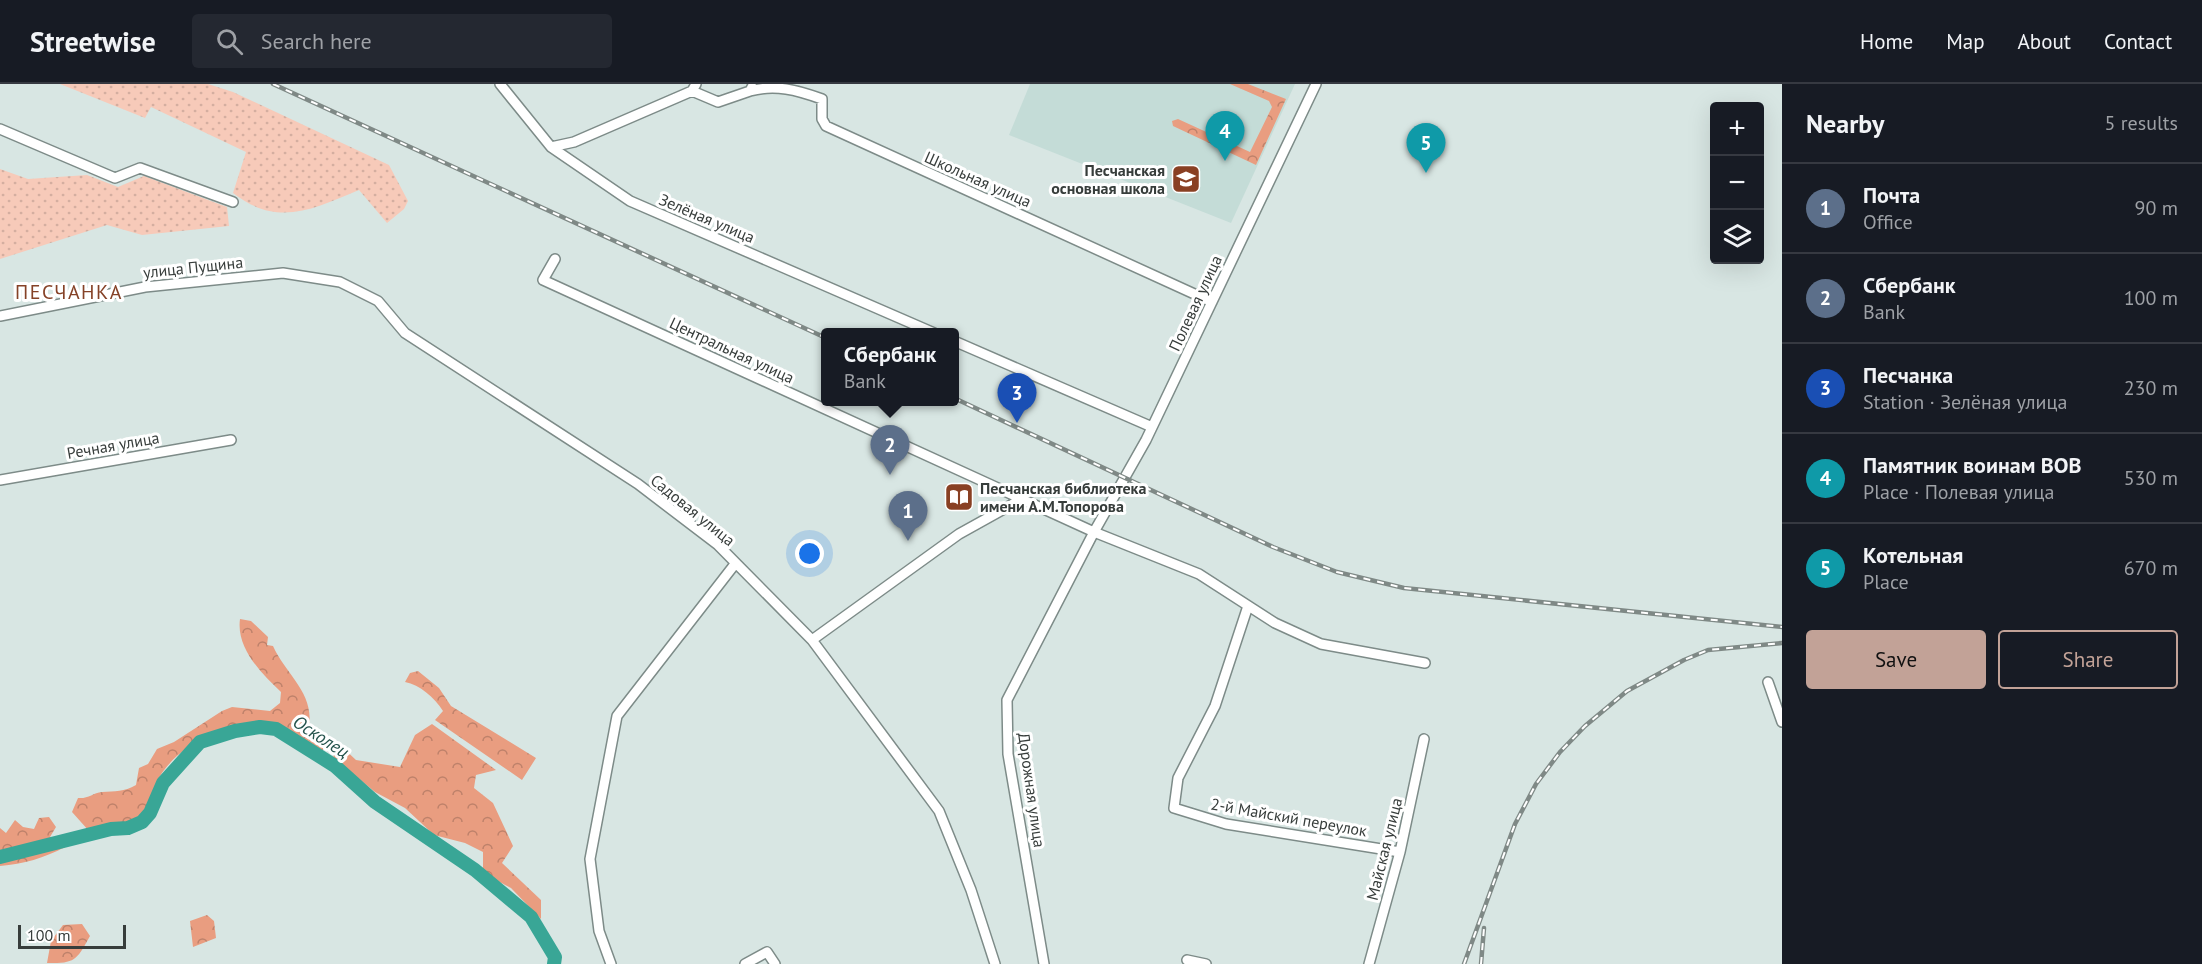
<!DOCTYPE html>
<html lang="en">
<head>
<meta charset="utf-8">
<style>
  :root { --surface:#171b24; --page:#242831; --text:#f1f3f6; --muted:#9ea1a6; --line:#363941; --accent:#c2a297 }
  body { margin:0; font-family:"PT Sans",sans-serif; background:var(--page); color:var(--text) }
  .controls { position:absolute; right:18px; top:18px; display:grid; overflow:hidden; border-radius:6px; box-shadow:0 6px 24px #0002 }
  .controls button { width:54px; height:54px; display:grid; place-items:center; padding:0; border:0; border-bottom:2px solid var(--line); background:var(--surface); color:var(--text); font:30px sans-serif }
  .scale { position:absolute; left:18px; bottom:15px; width:108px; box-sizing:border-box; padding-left:6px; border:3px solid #373d3b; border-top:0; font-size:16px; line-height:21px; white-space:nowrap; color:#373d3b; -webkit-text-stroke:4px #fff; paint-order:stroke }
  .you { position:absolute; left:810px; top:470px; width:21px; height:21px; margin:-15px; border:4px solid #fff; border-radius:50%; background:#1a73e8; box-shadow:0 0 0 9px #1a73e833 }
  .badge { display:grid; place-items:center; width:39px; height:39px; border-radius:50%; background:var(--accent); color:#fff; font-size:20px; font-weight:700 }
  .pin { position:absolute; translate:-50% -50px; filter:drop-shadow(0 2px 3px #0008) }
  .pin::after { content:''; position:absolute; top:32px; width:21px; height:18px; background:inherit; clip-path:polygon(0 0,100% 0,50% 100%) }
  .popup { position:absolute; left:821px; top:244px; width:138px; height:78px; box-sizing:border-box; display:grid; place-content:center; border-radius:6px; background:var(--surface); filter:drop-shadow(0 2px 4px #0005); font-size:20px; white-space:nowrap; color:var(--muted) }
  .popup b { font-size:22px; color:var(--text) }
  .popup::after { content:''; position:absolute; left:50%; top:100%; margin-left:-12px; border:12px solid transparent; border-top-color:var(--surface) }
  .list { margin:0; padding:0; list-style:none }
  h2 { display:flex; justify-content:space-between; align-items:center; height:78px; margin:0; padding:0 24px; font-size:26px }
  h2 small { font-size:20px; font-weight:400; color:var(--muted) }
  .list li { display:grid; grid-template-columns:39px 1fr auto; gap:18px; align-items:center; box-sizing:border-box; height:90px; padding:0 24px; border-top:2px solid var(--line) }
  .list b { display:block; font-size:22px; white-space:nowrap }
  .list p { margin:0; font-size:20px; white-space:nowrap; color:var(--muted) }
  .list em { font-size:20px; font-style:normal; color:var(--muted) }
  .actions { display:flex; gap:12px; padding:18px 24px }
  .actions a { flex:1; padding:14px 0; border:2px solid var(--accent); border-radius:6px; text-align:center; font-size:21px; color:var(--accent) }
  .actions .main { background:var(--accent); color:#111 }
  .icon { flex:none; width:33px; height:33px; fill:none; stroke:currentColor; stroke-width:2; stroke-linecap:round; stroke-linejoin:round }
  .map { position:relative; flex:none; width:1782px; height:880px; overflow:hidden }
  header { display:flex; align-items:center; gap:36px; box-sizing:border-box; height:84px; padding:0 30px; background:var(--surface); border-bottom:2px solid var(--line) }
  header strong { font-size:28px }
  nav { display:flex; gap:33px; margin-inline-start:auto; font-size:21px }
  .search { width:420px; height:54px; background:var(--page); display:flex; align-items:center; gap:15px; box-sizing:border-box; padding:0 21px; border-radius:6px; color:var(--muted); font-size:22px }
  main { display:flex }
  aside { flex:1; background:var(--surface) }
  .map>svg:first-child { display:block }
</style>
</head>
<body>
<header>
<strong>Streetwise</strong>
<div class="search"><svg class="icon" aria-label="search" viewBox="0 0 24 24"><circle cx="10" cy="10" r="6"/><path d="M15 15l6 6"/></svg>Search here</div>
<nav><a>Home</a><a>Map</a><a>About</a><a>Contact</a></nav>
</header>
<main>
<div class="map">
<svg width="1782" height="880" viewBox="0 0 1782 880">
  <defs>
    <pattern id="grass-dots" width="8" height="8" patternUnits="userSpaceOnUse" patternTransform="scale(1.5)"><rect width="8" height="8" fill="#f7cab9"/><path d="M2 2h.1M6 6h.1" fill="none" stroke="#d4aea0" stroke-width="1.8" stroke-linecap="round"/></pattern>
    <pattern id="forest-crowns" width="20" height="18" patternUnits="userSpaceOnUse" patternTransform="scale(1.5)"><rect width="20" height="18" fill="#e99d80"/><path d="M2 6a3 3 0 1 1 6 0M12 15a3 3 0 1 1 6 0" fill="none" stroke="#be816a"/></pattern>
  </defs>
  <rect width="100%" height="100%" fill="#d8e6e3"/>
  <path fill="#c4dcd7" d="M1030,0H1295L1231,139L1009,51Z"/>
  <path fill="url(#grass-dots)" d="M60,0H208L233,8L389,81L408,117L404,125L387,139L359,106C313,125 278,144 233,109L246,68L151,23L145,34Z
    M0,85L28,95L87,91L118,103L144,92L227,123L229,142L142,151L107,141L0,175Z"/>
  <path fill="url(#forest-crowns)" d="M1230,0H1248L1286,15L1256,81L1173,42L1172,37L1178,35L1250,68L1272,23L1269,17Z
    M240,535L251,537L268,553L267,561L273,562C286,591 317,611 308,646L326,658L322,668C306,660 294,645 276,640C239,629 179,660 160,692C152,706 152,728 138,737C130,743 100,745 89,747L72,728L78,714C88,715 93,709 102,708C115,707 124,708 136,701L139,684L148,680L157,665L174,658L222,627L232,623L270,627L280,619L281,608C261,589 236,564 240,535Z
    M418,587L439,604L451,622L536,674L522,696L435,636L443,627C434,613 420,601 405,598L410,589Z
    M432,640L496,686L476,691L474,704L493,719L513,762L502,779L541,816V835L511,804L483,789V768L465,759L434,751L405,724L375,708L333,673L340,661L356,676L400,683L415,651Z
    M49,733L56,743L50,753L65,763C44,774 24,780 0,782V744L6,749L15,736L23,743L34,745L39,734Z
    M207,831L214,837L216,854L193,863L190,837Z
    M82,840L90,852C77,875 76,880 47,879L51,857L63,841Z"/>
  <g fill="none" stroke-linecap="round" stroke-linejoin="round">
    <path stroke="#39a696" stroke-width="14" d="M0,773L111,745L128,744L142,738L150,729L163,699L200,658L235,647L260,643L276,645L335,682L375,718L475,786L531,833L555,873L554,880"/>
    <g stroke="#7d8b88" stroke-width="12">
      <path id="minor" d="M500,0L551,63L630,117L934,249
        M692,7L718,18L750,7L752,3
        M750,7C775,0 797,6 822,15V35L826,42L1212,218
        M0,45L115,94L140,84L233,118
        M551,63L574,58L692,7L696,0
        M555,175L543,196L1094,448L1199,490L1275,539L1321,560L1425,579
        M0,232L145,203L283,189L340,198L378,217L405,249L638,400L718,461L812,556L939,727L971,806L995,880
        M954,257L1152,343
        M0,396L231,356
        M1248,522L1215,622L1178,694L1174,724L1226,740L1400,768
        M812,556L959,450L1022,415
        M1768,598L1782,638
        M1187,876L1206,880
        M611,880L599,847L590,775L617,632L735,480
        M745,880L767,868L775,880
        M1044,880L1008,670L1007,616L1094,448L1146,356L1316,0
        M1369,880L1400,768L1424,655"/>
    </g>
    <use href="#minor" stroke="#fff" stroke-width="9"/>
    <g stroke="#7f8986" stroke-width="4.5">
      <path id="rail" d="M273,0L826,254
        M954,314L1273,463L1337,488L1404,504L1782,543
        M1464,880L1515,740L1536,700L1560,668L1585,642L1627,607L1684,576L1708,566L1782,559
        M1481,880L1484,844"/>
    </g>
    <use href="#rail" stroke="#fff" stroke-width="2" stroke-dasharray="7" stroke-linecap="butt"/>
  </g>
  <defs>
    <g id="school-square" transform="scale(1.5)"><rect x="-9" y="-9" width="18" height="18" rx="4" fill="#894023" stroke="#fff"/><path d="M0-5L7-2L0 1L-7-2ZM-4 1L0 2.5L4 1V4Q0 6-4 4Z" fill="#fff"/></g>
    <g id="library-square" transform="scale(1.5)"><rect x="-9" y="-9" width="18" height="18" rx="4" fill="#894023" stroke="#fff"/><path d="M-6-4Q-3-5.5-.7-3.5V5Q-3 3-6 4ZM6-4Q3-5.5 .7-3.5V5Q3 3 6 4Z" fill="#fff"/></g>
  </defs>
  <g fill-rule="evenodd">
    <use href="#school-square" x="1186" y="95"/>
    <use href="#library-square" x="959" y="413"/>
  </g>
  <g text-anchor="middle" stroke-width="6" stroke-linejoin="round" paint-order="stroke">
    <g font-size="16" font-weight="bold" fill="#373d3b" stroke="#fff" text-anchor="end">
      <text x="1165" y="92">Песчанская<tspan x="1165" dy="18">основная школа</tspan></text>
      <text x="980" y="410" text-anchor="start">Песчанская библиотека<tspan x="980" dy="18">имени А.М.Топорова</tspan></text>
    </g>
    <g font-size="16" fill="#373d3b" stroke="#fff">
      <text transform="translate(978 95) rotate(24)" y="6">Школьная улица</text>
      <text transform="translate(707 134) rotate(23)" y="6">Зелёная улица</text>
      <text transform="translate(193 183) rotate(-6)" y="6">улица Пущина</text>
      <text transform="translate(1195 219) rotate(-65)" y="6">Полевая улица</text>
      <text transform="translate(732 266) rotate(25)" y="6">Центральная улица</text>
      <text transform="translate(113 361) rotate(-10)" y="6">Речная улица</text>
      <text transform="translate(693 426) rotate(39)" y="6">Садовая улица</text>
      <text transform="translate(1032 706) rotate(82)" y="6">Дорожная улица</text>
      <text transform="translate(1289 733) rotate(10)" y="6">2-й Майский переулок</text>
      <text transform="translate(1384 765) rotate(-76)" y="6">Майская улица</text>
    </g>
    <g font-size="18" font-style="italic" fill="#25534c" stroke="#fff">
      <text transform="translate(321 653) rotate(33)" y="6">Осколец</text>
    </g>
    <g font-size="20" letter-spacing="1.5" fill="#854227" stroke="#fff">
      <text x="69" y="215">ПЕСЧАНКА</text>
    </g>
  </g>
</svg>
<div class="controls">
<button>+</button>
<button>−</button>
<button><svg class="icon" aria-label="layers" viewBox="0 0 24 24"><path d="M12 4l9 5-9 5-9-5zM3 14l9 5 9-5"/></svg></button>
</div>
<div class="scale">100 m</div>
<div class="you"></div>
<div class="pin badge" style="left:908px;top:457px;background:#5c6f8a">1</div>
<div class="pin badge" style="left:890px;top:391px;background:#5c6f8a">2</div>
<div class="popup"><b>Сбербанк</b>Bank</div>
<div class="pin badge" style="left:1017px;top:339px;background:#1a4fb4">3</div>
<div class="pin badge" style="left:1225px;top:77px;background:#0f9aa8">4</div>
<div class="pin badge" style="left:1426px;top:89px;background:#0f9aa8">5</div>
</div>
<aside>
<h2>Nearby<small>5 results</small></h2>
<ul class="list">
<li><span class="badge" style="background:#5c6f8a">1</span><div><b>Почта</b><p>Office</p></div><em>90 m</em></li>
<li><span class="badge" style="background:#5c6f8a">2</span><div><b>Сбербанк</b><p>Bank</p></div><em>100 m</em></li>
<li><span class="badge" style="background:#1a4fb4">3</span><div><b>Песчанка</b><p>Station · Зелёная улица</p></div><em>230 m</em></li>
<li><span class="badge" style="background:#0f9aa8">4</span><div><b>Памятник воинам ВОВ</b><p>Place · Полевая улица</p></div><em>530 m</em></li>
<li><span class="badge" style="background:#0f9aa8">5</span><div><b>Котельная</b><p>Place</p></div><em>670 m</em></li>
</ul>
<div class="actions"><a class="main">Save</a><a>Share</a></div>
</aside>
</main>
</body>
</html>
